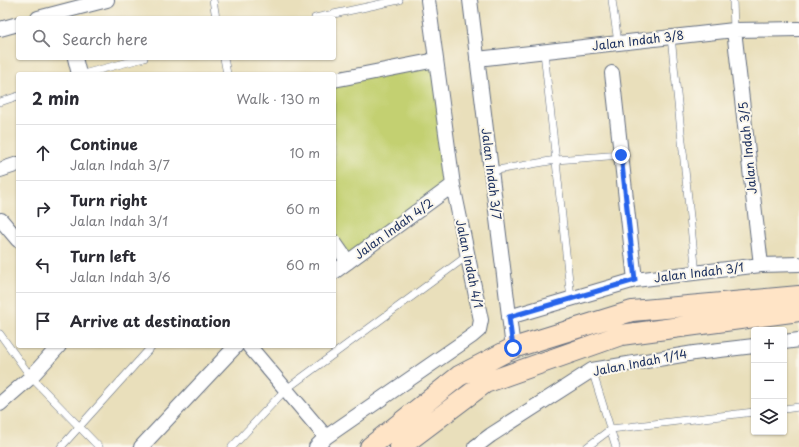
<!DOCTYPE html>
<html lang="en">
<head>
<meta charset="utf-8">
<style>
  :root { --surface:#fff; --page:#f2f2f3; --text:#2b2b33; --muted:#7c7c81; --line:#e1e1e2 }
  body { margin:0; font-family:"Playpen Sans",sans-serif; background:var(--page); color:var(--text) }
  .controls { position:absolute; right:12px; bottom:12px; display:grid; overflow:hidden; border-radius:4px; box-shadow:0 1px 3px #0004 }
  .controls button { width:36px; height:36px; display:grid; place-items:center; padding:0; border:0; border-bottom:1px solid var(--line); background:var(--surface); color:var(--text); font:20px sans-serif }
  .stop { position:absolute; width:12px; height:12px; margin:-9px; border:3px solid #2563eb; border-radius:50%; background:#fff }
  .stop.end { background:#2563eb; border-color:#fff; box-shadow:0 1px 4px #0008 }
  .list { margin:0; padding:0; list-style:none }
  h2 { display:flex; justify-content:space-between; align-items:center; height:52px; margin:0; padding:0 16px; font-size:17px }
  h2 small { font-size:13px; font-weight:400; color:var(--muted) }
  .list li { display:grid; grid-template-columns:26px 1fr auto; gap:12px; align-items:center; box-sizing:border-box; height:56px; padding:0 16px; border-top:1px solid var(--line) }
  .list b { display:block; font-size:15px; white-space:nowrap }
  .list p { margin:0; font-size:13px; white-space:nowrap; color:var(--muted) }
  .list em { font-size:13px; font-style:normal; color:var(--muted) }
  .icon { flex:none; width:22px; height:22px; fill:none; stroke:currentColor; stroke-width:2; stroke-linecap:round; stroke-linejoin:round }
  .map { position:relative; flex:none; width:799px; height:447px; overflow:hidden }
  .search { position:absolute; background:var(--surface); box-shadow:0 1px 3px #0004; left:16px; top:16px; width:320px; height:44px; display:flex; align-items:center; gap:10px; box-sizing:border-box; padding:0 14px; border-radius:4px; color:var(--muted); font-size:15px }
  .panel { position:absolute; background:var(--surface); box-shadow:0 1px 3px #0004; left:16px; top:72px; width:320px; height:276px; border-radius:4px }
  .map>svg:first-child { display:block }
</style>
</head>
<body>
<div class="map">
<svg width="799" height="447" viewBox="0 0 799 447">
  <rect width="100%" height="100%" fill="#fbf7ec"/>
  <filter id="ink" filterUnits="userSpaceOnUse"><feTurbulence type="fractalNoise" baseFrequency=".025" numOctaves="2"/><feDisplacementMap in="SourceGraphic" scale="8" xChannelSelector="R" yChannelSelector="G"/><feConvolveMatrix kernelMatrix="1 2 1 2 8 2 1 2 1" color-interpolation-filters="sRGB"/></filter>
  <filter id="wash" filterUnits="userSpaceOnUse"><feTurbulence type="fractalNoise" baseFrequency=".012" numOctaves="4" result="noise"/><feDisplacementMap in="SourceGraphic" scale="16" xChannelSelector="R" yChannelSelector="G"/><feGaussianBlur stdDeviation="0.9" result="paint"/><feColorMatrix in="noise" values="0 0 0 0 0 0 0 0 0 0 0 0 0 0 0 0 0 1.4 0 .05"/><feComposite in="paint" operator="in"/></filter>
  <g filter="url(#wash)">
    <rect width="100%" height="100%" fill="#e9dfbb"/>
    <path fill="#c3d071" stroke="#6f8068" d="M432,61L453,185L348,257L334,236V82Z"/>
  </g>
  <g filter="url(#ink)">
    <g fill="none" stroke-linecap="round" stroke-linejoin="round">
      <g stroke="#636d7f" stroke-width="8">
        <path id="service" d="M213,0L216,18
          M612,0L618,43
          M733,0L734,30
          M315,18L399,0
          M671,37L696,274
          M544,52L571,299
          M224,58L227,74
          M83,74L144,58
          M0,102L18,96
          M491,171L556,160L621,155
          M0,334L31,377L99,447
          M592,370L616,447
          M784,409L799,407
          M61,447L152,346
          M232,447L285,390L467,256
          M587,447L611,429L754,412"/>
      </g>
      <g stroke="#636d7f" stroke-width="16">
        <path id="minor" d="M470,0L513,348
          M38,18L107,0
          M0,29L18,24
          M734,30L761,265
          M75,58L79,74
          M477,59L734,30L799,29
          M612,73L635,280
          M334,80L436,60
          M0,170L18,164
          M1,220L18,240
          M334,242L348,262
          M334,272L453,185
          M509,317L635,280L761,265L799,264
          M784,342L799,340
          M249,346L326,437
          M0,404L31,377L59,346
          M141,447L236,346
          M316,447L326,437L472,336L479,330L481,320L453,185L428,0
          M475,447L491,435L592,370L694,353L754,346"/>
      </g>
      <g stroke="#636d7f" stroke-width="22">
        <path id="secondary" d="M370,447L459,376L513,348L632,311L799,296
          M400,447L485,383L621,335L799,311"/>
      </g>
      <use href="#service" stroke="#fff" stroke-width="7"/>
      <use href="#minor" stroke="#fff" stroke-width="14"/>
      <use href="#secondary" stroke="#ffe4c6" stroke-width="20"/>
    </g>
  </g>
  <g fill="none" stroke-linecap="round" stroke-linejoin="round" filter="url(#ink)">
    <path stroke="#2563eb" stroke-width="5" d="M513,348L509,317L635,280L621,155"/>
  </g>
  <g text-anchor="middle" stroke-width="4" stroke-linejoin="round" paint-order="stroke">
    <g font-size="12" fill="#1b2f5e" stroke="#fbf7ec">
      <text transform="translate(638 41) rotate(-7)" y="4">Jalan Indah 3/8</text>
      <text transform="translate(748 148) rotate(-96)" y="4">Jalan Indah 3/5</text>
      <text transform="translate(491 174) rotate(83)" y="4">Jalan Indah 3/7</text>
      <text transform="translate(394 229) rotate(-36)" y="4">Jalan Indah 4/2</text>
      <text transform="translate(469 264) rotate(78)" y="4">Jalan Indah 4/1</text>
      <text transform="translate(699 273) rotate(-7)" y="4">Jalan Indah 3/1</text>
      <text transform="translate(640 363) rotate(-11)" y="4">Jalan Indah 1/14</text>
    </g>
  </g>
</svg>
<div class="controls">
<button>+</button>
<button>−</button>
<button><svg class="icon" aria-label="layers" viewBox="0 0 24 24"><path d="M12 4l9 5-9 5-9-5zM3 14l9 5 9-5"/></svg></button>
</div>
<div class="stop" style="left:513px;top:348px"></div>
<div class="stop end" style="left:621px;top:155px"></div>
<div class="search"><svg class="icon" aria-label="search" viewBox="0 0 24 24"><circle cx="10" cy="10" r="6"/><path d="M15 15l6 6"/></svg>Search here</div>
<section class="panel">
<h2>2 min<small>Walk · 130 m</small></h2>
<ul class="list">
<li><svg class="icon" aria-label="ahead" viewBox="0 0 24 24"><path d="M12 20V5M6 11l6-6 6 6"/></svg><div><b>Continue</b><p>Jalan Indah 3/7</p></div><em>10 m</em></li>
<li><svg class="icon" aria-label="right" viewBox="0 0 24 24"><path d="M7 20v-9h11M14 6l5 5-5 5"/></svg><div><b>Turn right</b><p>Jalan Indah 3/1</p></div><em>60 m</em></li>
<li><svg class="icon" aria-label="left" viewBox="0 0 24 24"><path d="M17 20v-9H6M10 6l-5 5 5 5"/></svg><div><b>Turn left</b><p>Jalan Indah 3/6</p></div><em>60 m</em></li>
<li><svg class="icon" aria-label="arrive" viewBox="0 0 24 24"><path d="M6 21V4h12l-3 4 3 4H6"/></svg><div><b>Arrive at destination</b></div></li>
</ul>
</section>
</div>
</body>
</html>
